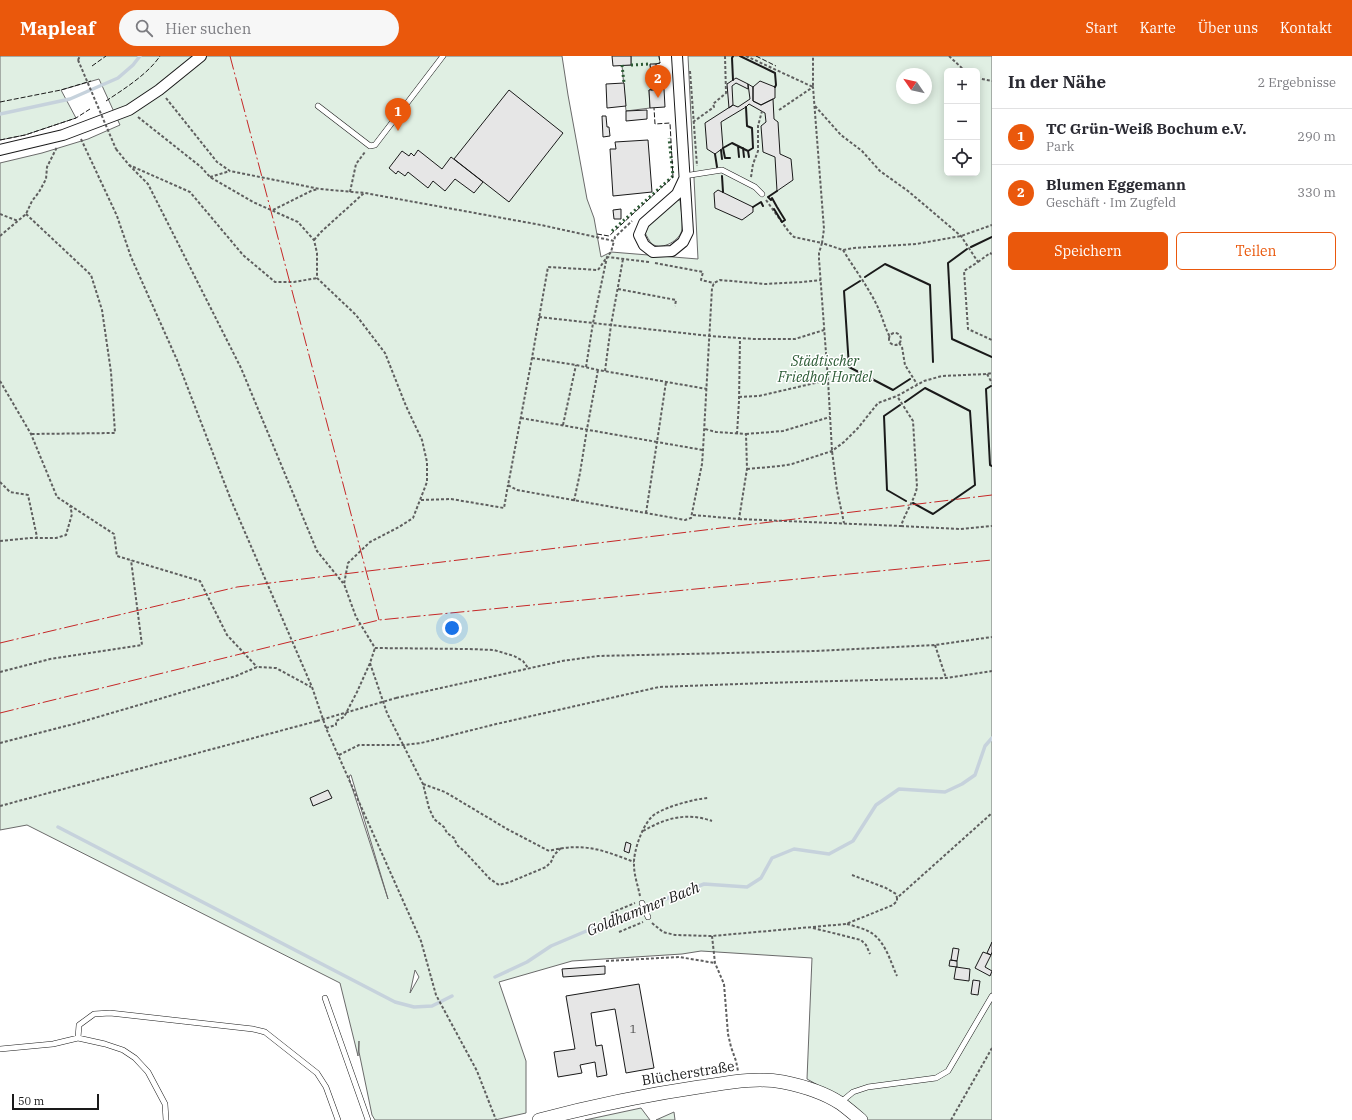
<!DOCTYPE html>
<html lang="de">
<head>
<meta charset="utf-8">
<style>
  :root { --surface:#fff; --page:#f7f7f7; --text:#2b2b33; --muted:#7c7c81; --line:#e1e1e2; --accent:#ea580c }
  body { margin:0; font-family:"IBM Plex Serif",serif; background:var(--page); color:var(--text) }
  .controls { position:absolute; right:12px; top:12px; display:grid; overflow:hidden; border-radius:6px; box-shadow:0 2px 10px #0003 }
  .controls button { width:36px; height:36px; display:grid; place-items:center; padding:0; border:0; border-bottom:1px solid var(--line); background:var(--surface); color:var(--text); font:20px sans-serif }
  .compass { position:absolute; left:896px; top:12px; width:36px; height:36px; border-radius:50%; background:var(--surface); box-shadow:0 2px 10px #0003; rotate:304deg }
  .scale { position:absolute; left:12px; bottom:10px; width:87px; box-sizing:border-box; padding-left:4px; border:2px solid #1a1a1a; border-top:0; font-size:11px; line-height:14px; white-space:nowrap; color:#1a1a1a; -webkit-text-stroke:3px #fff; paint-order:stroke }
  .you { position:absolute; left:452px; top:572px; width:14px; height:14px; margin:-10px; border:3px solid #fff; border-radius:50%; background:#1a73e8; box-shadow:0 0 0 6px #1a73e833 }
  .badge { display:grid; place-items:center; width:26px; height:26px; border-radius:50%; background:var(--accent); color:#fff; font-size:13px; font-weight:700 }
  .pin { position:absolute; translate:-50% -33px; filter:drop-shadow(0 1px 2px #0008) }
  .pin::after { content:''; position:absolute; top:21px; width:14px; height:12px; background:inherit; clip-path:polygon(0 0,100% 0,50% 100%) }
  .list { margin:0; padding:0; list-style:none }
  h2 { display:flex; justify-content:space-between; align-items:center; height:52px; margin:0; padding:0 16px; font-size:17px }
  h2 small { font-size:13px; font-weight:400; color:var(--muted) }
  .list li { display:grid; grid-template-columns:26px 1fr auto; gap:12px; align-items:center; box-sizing:border-box; height:56px; padding:0 16px; border-top:1px solid var(--line) }
  .list b { display:block; font-size:15px; white-space:nowrap }
  .list p { margin:0; font-size:13px; white-space:nowrap; color:var(--muted) }
  .list em { font-size:13px; font-style:normal; color:var(--muted) }
  .actions { display:flex; gap:8px; padding:12px 16px }
  .actions a { flex:1; padding:9px 0; border:1px solid var(--accent); border-radius:6px; text-align:center; font-size:14px; color:var(--accent) }
  .actions .main { background:var(--accent); color:#fff }
  .icon { flex:none; width:22px; height:22px; fill:none; stroke:currentColor; stroke-width:2; stroke-linecap:round; stroke-linejoin:round }
  .map { position:relative; flex:none; width:992px; height:1064px; overflow:hidden }
  header { display:flex; align-items:center; gap:24px; box-sizing:border-box; height:56px; padding:0 20px; background:var(--accent); color:#fff }
  header strong { font-size:19px }
  nav { display:flex; gap:22px; margin-inline-start:auto; font-size:14px }
  .search { width:280px; height:36px; background:var(--page); display:flex; align-items:center; gap:10px; box-sizing:border-box; padding:0 14px; border-radius:22px; color:var(--muted); font-size:15px }
  main { display:flex }
  aside { flex:1; background:var(--surface) }
  .map>svg:first-child { display:block }
</style>
</head>
<body>
<header>
<strong>Mapleaf</strong>
<div class="search"><svg class="icon" aria-label="search" viewBox="0 0 24 24"><circle cx="10" cy="10" r="6"/><path d="M15 15l6 6"/></svg>Hier suchen</div>
<nav><a>Start</a><a>Karte</a><a>Über uns</a><a>Kontakt</a></nav>
</header>
<main>
<div class="map">
<svg width="992" height="1064" viewBox="0 0 992 1064">
  <rect width="100%" height="100%" fill="#fff"/>
  <path fill="#e0efe3" stroke="#6a6a6a" fill-rule="evenodd" d="M0,0H562L568,39L587,143L594,162L601,201L611,196L698,203L688,0H992V1064H865L839,1041L807,1023L812,902L701,895L682,898L572,905L499,926L526,1005V1057L495,1064H375L372,1059L359,996V985L358,1000L340,927L27,769L0,774V107L42,97L88,83L120,69L99,23L61,34L76,62L25,79L0,84ZM947,15H977V117H947ZM902,18H926V42H902ZM350,719H351L388,843L349,722ZM415,914L419,921L410,937Z
    M631,0H659L660,7L650,9L653,34H649L650,52L626,55L622,9H631Z
    M677,144H680C681,153 683,164 682,173C681,184 662,195 652,188C649,185 647,180 645,177L647,170Z
    M641,1052L650,1064H585Z
    M674,1056L675,1064H656Z"/>
  <g fill="none" stroke-linecap="round" stroke-linejoin="round">
    <path stroke="#c6d2dc" stroke-width="3.5" d="M0,58L70,43L118,22L133,9L140,0
      M58,771L395,946L414,951L432,950L452,940
      M495,921L527,906L551,890L617,862L704,828L747,831L761,822L772,802L794,793L829,798L853,785L876,749L899,733L945,736L962,728L975,719L985,690L992,682"/>
  </g>
  <path fill="#e6e6e6" stroke="#1a1a1a" d="M612,0H631V9L613,10Z
    M650,8H656V16H651Z
    M651,16H662L664,33L651,34Z
    M736,22L748,28V33L736,27L732,30L733,49L729,52L727,28Z
    M760,25L775,31V42L761,49L753,45V31Z
    M624,27L626,50L607,52L606,28Z
    M748,28L753,31V45L761,49L773,43L774,63L778,66L780,98L791,103L793,124L777,135L775,101L763,96L761,70L766,66L765,57L749,48L746,51L721,66L723,92L715,98L707,93L705,67L733,49L738,51L750,43Z
    M664,33L665,51L650,52L649,34Z
    M509,34L563,77L509,146L454,103Z
    M647,54V63L626,65V55Z
    M602,60H606L607,71H609L610,80L603,81Z
    M648,84L652,136L613,140L610,93H616L615,86Z
    M418,94L442,113L451,101L483,126L474,137L455,123L445,135L433,125L428,132L408,116L405,120L398,115L396,118L389,112L402,95L409,100L411,97L414,100Z
    M718,134L753,151V156L742,164L715,152L714,137Z
    M621,153V163H614L613,154Z
    M328,734L332,742L313,750L310,742Z
    M626,786L631,788L629,797L624,795Z
    M992,886V896L991,899L987,897Z
    M953,892L959,893L957,905L951,904Z
    M983,896L991,899L985,911L992,915L990,920L975,912Z
    M950,904L957,905V911L949,910Z
    M605,910V918L563,921L562,913Z
    M956,911L970,913L969,925L954,923Z
    M973,924L980,925L978,939L971,938Z
    M639,928L654,1012L626,1017L615,953L591,957L596,990L602,989L607,1019L597,1021L595,1006L580,1009L582,1017L558,1021L554,996L575,993L566,940Z"/>
  <g fill="none" stroke-linecap="round" stroke-linejoin="round">
    <g stroke="#1a1a1a" stroke-width="6">
      <path id="service" d="M318,50L370,90L375,89L443,0
        M684,120L722,114L755,131L762,138
        M642,847L648,861
        M325,942L368,1064
        M78,982L79,969L94,958L110,957L253,973L265,976L317,1017L326,1031L338,1064
        M0,993L53,988L78,982L105,988L123,994L135,1002L148,1016L165,1048L166,1064
        M841,1046L853,1036L868,1031L936,1022L948,1015L992,940"/>
    </g>
    <g stroke="#1a1a1a" stroke-width="12">
      <path id="minor" d="M677,0L688,176L683,186L672,195L653,196L644,189L639,179L644,167L677,138L684,123
        M0,94L63,79L129,54L159,34L201,0"/>
    </g>
    <g stroke="#1a1a1a" stroke-width="14">
      <path id="tertiary" d="M539,1064C592,1050 645,1039 699,1031C727,1027 755,1021 783,1026C803,1030 823,1036 840,1047C847,1052 854,1058 861,1064"/>
    </g>
    <path stroke="#5f5f5f" stroke-width="2" stroke-dasharray="3 2" stroke-linecap="butt" d="M746,0L813,31V0
      M949,0L965,15
      M78,4L80,0
      M690,15L697,110
      M977,22L992,25
      M166,42L217,106L230,115L320,133L365,137L541,169L614,185L615,181L632,165
      M815,50L841,79L862,95L880,115L908,135L961,180L978,206L964,215L968,273L992,284
      M779,54L813,31L824,173L822,187L843,194L854,192L916,188L961,180L992,169
      M138,61L201,111L210,121L253,146L298,166L314,184L317,197V222L356,259L385,297L406,350L422,384L427,406V426L413,462L399,471L370,486L348,507L344,528L356,561L375,592L469,593L494,594L514,600L523,605L528,612
      M693,66L714,51L713,48L726,37L725,0
      M81,83L117,160L131,201L177,304L231,444L312,631L326,672L421,885L436,939L477,1015L496,1064
      M116,93L129,109L190,136L243,199L275,226H294L317,222
      M129,109L148,128L241,312L317,495L343,527
      M210,121L230,115
      M751,121L753,108L758,95V70L762,55
      M350,136L356,108L365,96
      M766,144L789,176L794,181L822,187L819,197V203L828,324L832,395L837,434L844,467
      M273,154L311,135L318,133
      M0,158L18,165
      M26,158L91,219L102,254L111,316L115,377L31,378
      M0,180L26,158L32,145L39,136L46,123L47,111L57,91
      M314,184L321,176L364,137
      M843,194C855,214 870,233 879,254C883,263 885,272 890,281
      M649,206L607,201L598,214L548,211L532,302L510,419L508,429L517,434L685,464L691,462L702,408L703,394L712,232L714,227L720,224L765,228L802,226L821,224
      M978,206L990,197L992,198
      M655,207L703,216L701,224L714,227
      M618,233L676,244L675,250
      M539,261L710,280L754,283H795L824,274
      M889 283a6 6 0 1 1 12 0a6 6 0 1 1-12 0Z
      M899,287L902,291L905,309L917,328
      M532,302L576,309L598,314L707,333
      M586,311L593,267L607,201L611,196L614,185
      M605,315L611,269L623,203
      M987,318L992,327
      M0,325L31,378L57,441L114,478L117,500L200,525L227,579L257,611
      M739,341L759,340L828,324
      M521,362L657,386L666,326
      M563,369L576,309
      M737,378L739,345L740,282
      M746,378L783,375L830,361
      M747,413L781,410L792,408L832,395L844,386L858,372L878,347L897,340L924,325L942,320L987,318L992,317
      M0,426L10,436L28,439L37,481L36,482
      M421,444L451,443L504,452L508,429
      M574,445L580,417L587,373L598,314
      M646,457L657,386L703,394
      M693,459L739,463L747,413L746,378L716,376L705,373
      M739,463L901,470C905,457 915,443 917,431L913,365L897,340
      M901,470L960,473L992,470
      M0,485L31,482H56L66,479L72,458L70,450
      M935,589L946,622
      M370,607L387,657L423,728L429,752L434,763L444,771L447,777L454,782L457,789L465,796L490,823L499,829L510,826L546,811L551,806L554,799L561,792
      M0,616L50,603L142,589L131,504
      M396,642L562,605L598,600L815,595L935,589L992,581
      M326,672L336,669V665L344,661L357,636L370,607L375,592
      M0,687L74,668L156,644L236,620L257,611L276,612L311,631
      M339,699L359,689H404L421,687L492,669L659,631L765,627L946,622L992,615
      M423,728L445,736L507,773L549,795C583,786 603,794 634,806
      M0,750L317,665
      M643,775C666,762 686,756 712,765
      M852,819L886,832L896,838L897,842
      M640,840C638,830 634,819 634,809C633,795 644,763 657,757C669,750 694,743 708,742
      M611,857L635,847
      M652,867L663,876L675,879L712,880L846,868L893,849L897,845V842L992,757
      M847,868C854,870 862,872 868,875C885,883 890,905 897,920
      M813,872L861,884L866,889L870,898
      M619,876L643,866
      M712,880L715,907L724,928L728,978L731,991L736,1005L738,1015
      M606,905L679,901L715,907
      M951,1064L992,992"/>
    <use href="#service" stroke="#fff" stroke-width="5"/>
    <use href="#minor" stroke="#fff" stroke-width="10"/>
    <use href="#tertiary" stroke="#fff" stroke-width="13"/>
    <path stroke="#5f5f5f" stroke-width="2" stroke-dasharray="3 2" stroke-linecap="butt" d="M78,4L116,93
      M317,665L396,642"/>
    <path stroke="#2b5a34" stroke-width="3" stroke-dasharray="2 3" stroke-linecap="butt" d="M622,9L624,27
      M631,9L650,8
      M612,175L673,120L669,82"/>
    <path stroke="#1a1a1a" stroke-width="1" stroke-dasharray="5 2" stroke-linecap="butt" d="M756,0L776,10
      M656,8L660,7L659,0
      M92,10L106,0
      M106,45C124,33 148,18 160,0
      M0,46L61,34L91,25
      M0,84L25,79L76,62L90,53
      M597,178L609,180L673,121L670,67L655,68L654,52"/>
    <path stroke="#1a1a1a" stroke-width="2" d="M733,0L732,2L733,24
      M740,0L775,17L776,29L775,31
      M738,90L739,101
      M743,92L744,101
      M721,94L722,103
      M748,95L749,101
      M715,98L717,111
      M730,102H725L723,92L732,87L748,95L753,92L752,72L747,70L746,51
      M722,120L723,136
      M772,142L777,151L785,164L782,166L774,153
      M771,144L768,141L777,135
      M753,151L761,146L763,150
      M971,191L992,181
      M967,193L948,207L952,283L992,301
      M865,221L885,208L930,229L933,306
      M860,225L844,235L849,311L893,334L910,323
      M991,330L986,333L990,409L992,410
      M905,346L925,332L970,355L975,429L933,458L913,447
      M900,349L884,360L887,434L906,445"/>
    <path stroke="#c62828" stroke-width="1" stroke-dasharray="14 3 2 3" stroke-linecap="butt" d="M230,0L379,564
      M0,587L237,531L992,439
      M0,657L379,564L992,504"/>
  </g>
  <g text-anchor="middle" stroke-width="3" stroke-linejoin="round" paint-order="stroke">
    <g font-size="12" fill="#4d4d4d">
      <text x="633" y="977">1</text>
    </g>
    <g font-size="14" font-style="italic" fill="#2b5a34" stroke="#fff">
      <text x="825" y="310">Städtischer<tspan x="825" dy="16">Friedhof Hordel</tspan></text>
    </g>
    <g font-size="14" fill="#1a1a1a" stroke="#fff">
      <text transform="translate(688 1017) rotate(-9)" y="5">Blücherstraße</text>
    </g>
    <g font-size="15" font-style="italic" fill="#1a1a1a" stroke="#fff">
      <text transform="translate(643 853) rotate(-22)" y="5">Goldhammer Bach</text>
    </g>
  </g>
</svg>
<div class="controls">
<button>+</button>
<button>−</button>
<button><svg class="icon" aria-label="locate" viewBox="0 0 24 24"><circle cx="12" cy="12" r="6"/><path d="M12 2v4M12 18v4M2 12h4M18 12h4"/></svg></button>
</div>
<svg class="compass" viewBox="-18 -18 36 36"><path d="M0-13l5 13h-10z" fill="#e53935"/><path d="M0 13l5-13h-10z" fill="#7c7c81"/></svg>
<div class="scale">50 m</div>
<div class="you"></div>
<div class="pin badge" style="left:398px;top:75px">1</div>
<div class="pin badge" style="left:658px;top:42px">2</div>
</div>
<aside>
<h2>In der Nähe<small>2 Ergebnisse</small></h2>
<ul class="list">
<li><span class="badge">1</span><div><b>TC Grün-Weiß Bochum e.V.</b><p>Park</p></div><em>290 m</em></li>
<li><span class="badge">2</span><div><b>Blumen Eggemann</b><p>Geschäft · Im Zugfeld</p></div><em>330 m</em></li>
</ul>
<div class="actions"><a class="main">Speichern</a><a>Teilen</a></div>
</aside>
</main>
</body>
</html>
